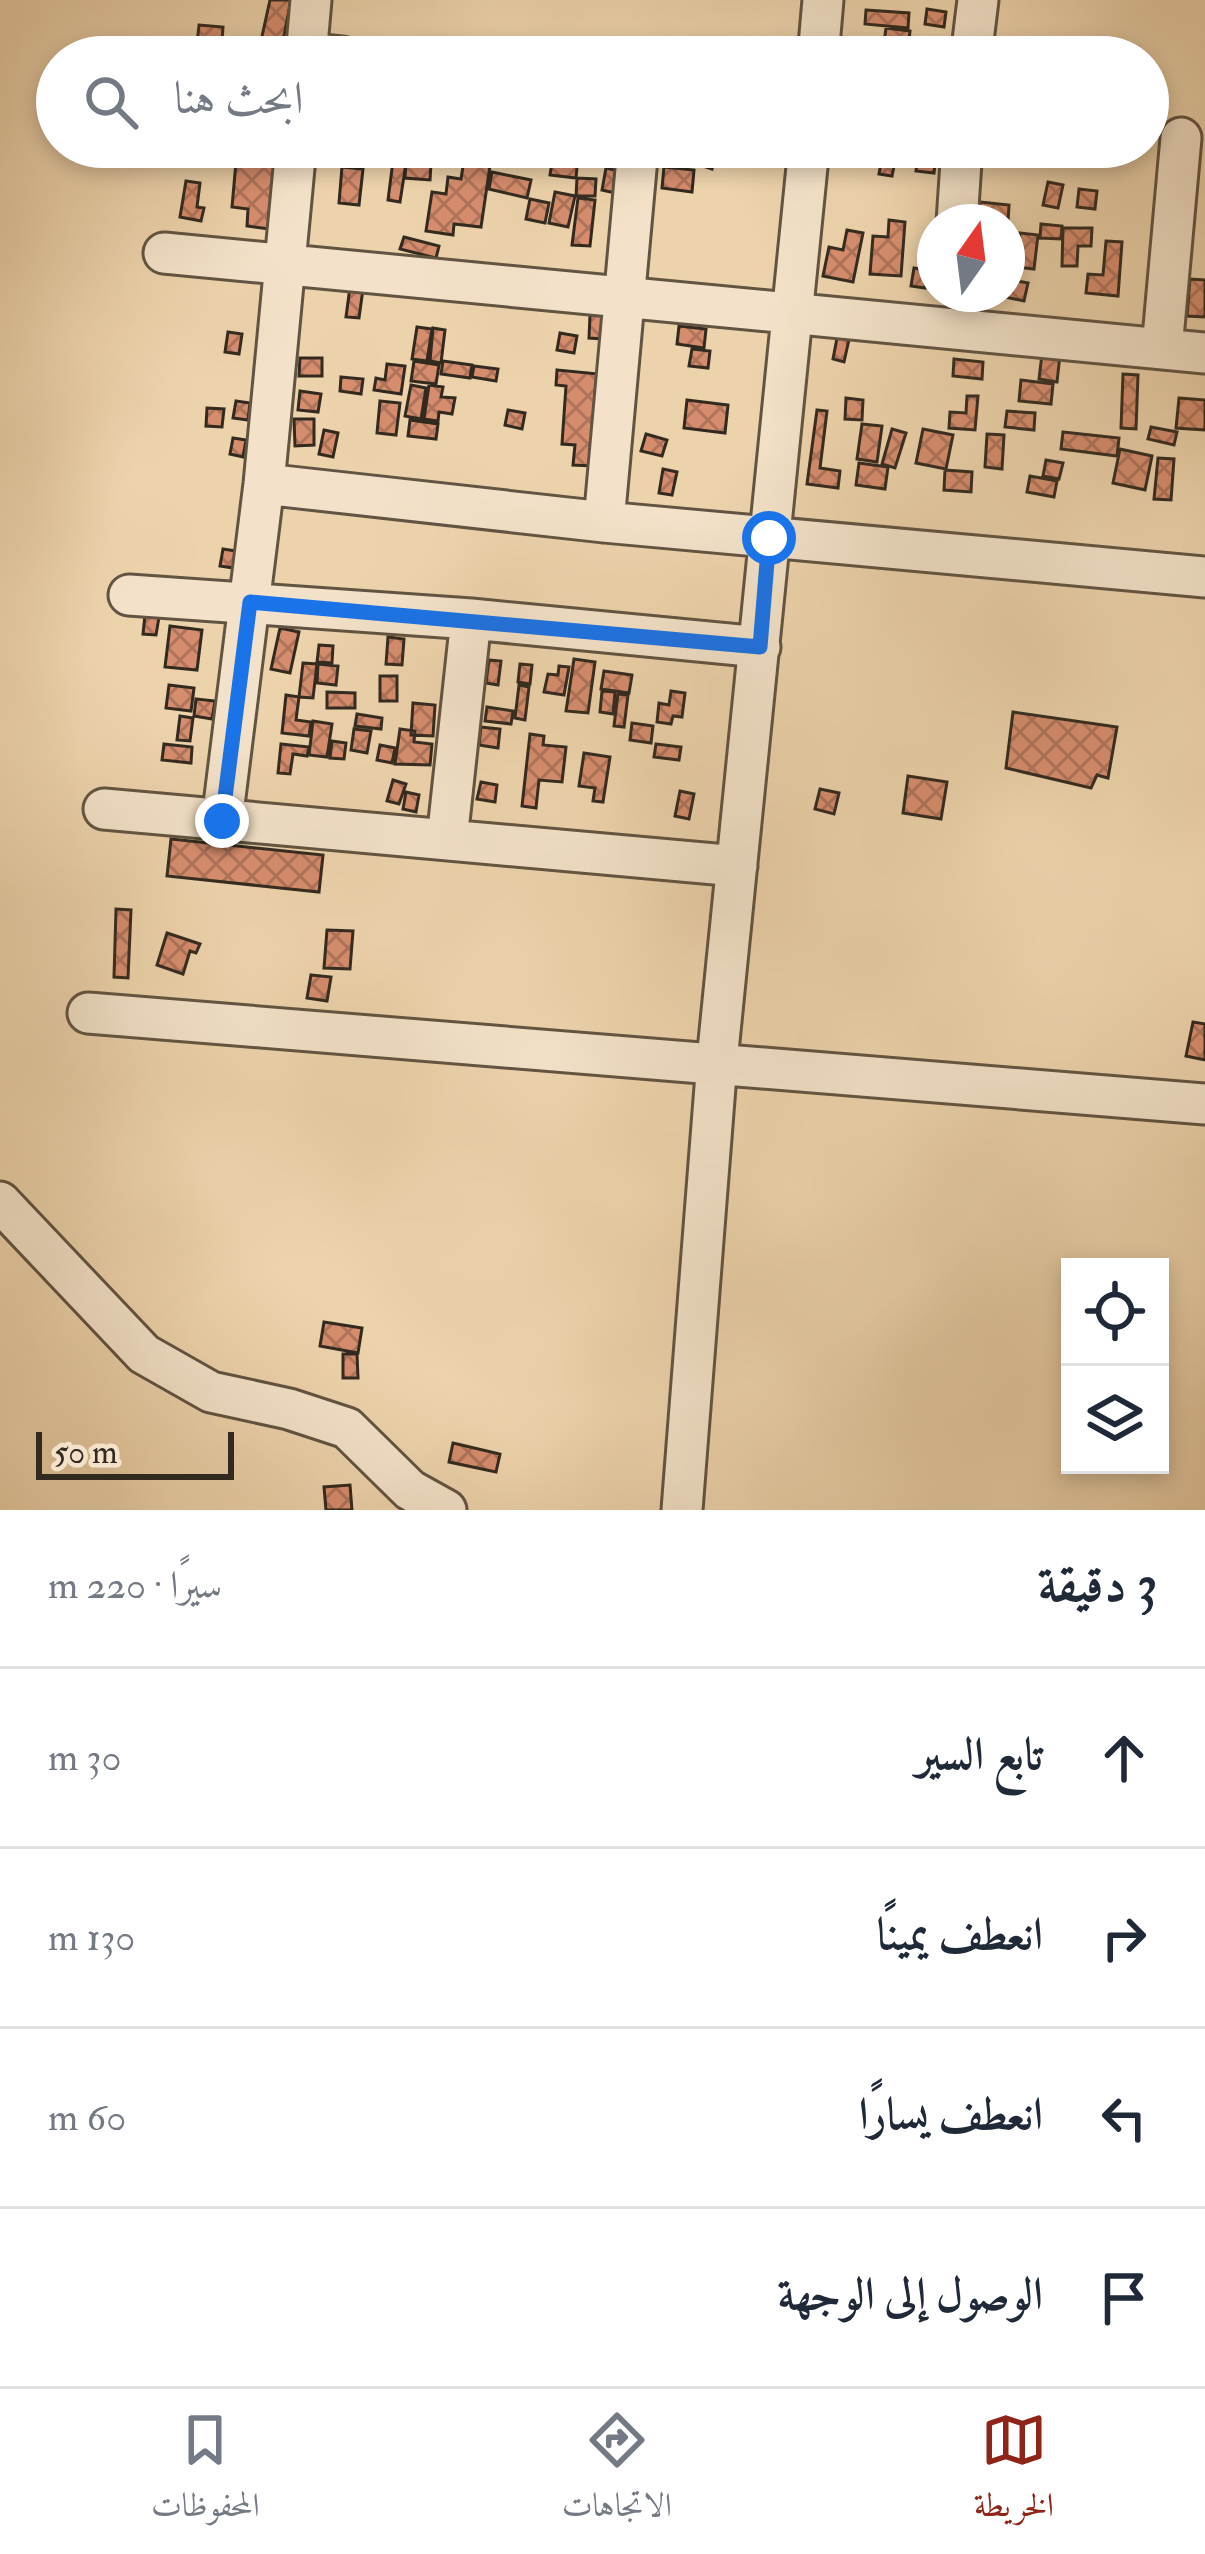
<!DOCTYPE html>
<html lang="ar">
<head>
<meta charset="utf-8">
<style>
  :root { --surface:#fff; --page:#f2f2f3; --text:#1f2937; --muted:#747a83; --line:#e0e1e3; --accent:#8f2418 }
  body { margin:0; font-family:"IM FELL Double Pica",Amiri,serif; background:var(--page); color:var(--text); direction:rtl }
  .controls { position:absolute; right:36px; bottom:36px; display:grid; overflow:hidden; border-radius:0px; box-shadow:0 6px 18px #0003 }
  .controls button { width:108px; height:108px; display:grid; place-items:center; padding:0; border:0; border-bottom:3px solid var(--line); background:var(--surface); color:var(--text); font:60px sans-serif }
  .compass { position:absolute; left:917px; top:204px; width:108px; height:108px; border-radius:50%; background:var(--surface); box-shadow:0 6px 18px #0003; rotate:14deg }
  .scale { position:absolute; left:36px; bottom:30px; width:198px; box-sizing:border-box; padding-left:12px; border:6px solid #332a1f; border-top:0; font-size:33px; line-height:42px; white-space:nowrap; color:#332a1f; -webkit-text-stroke:9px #f3e2c9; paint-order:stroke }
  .stop { position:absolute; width:36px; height:36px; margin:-27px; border:9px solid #1a73e8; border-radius:50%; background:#fff }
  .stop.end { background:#1a73e8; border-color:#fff; box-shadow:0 3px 12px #0008 }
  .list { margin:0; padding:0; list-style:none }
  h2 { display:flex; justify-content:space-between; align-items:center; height:156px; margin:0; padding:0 48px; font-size:51px }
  h2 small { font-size:39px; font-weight:400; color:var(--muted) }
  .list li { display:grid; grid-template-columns:78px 1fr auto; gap:36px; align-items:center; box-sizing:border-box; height:180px; padding:0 48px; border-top:3px solid var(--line) }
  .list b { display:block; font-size:45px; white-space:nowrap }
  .list em { font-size:39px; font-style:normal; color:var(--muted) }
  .icon { flex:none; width:66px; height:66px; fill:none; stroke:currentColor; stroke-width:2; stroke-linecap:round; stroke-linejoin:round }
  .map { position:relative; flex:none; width:1205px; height:1510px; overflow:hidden; direction:ltr }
  .search { position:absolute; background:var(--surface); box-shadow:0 6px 18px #0003; left:36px; right:36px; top:36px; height:132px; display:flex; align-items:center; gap:30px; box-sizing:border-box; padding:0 42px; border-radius:66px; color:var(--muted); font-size:45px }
  .sheet { height:876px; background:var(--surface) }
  nav { display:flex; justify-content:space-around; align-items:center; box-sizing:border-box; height:168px; border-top:3px solid var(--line); background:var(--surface); font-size:33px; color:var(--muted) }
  nav a { display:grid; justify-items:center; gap:6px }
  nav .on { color:var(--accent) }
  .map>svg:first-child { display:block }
</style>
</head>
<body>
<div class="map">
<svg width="1205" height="1510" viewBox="0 0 1205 1510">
  <defs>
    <pattern id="building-cross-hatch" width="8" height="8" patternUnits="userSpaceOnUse" patternTransform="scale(3)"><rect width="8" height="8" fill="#d68d6e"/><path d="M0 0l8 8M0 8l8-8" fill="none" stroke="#ae735a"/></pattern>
  </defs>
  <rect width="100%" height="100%" fill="#edd3ac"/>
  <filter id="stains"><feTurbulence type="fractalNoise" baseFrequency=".00167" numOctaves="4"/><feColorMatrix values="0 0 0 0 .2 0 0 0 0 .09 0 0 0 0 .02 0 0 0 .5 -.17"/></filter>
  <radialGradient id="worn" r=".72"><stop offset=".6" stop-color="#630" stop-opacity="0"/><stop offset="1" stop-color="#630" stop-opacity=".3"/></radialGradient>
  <path fill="url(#building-cross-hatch)" stroke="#332a1f" stroke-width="3" d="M270,0H291L282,46L261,41Z
    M927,9L946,12L944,27L925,24Z
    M866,10L909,13L908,28L865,24Z
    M199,25L223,27L221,55L196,53Z
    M886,28L910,31L907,57H882Z
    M407,147L432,148L430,180L405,178Z
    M696,147L718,149L712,169L691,162Z
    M884,147H898L892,176L879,174Z
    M466,148L492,152L481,227L454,224L453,235L426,231L432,192L446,194L448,177L461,179Z
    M918,154L936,156L934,173L916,171Z
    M393,161L406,163L400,202L388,200Z
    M236,162L277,166L270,229L247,226L248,209L232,207Z
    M552,163L577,167L576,178L550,175Z
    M342,167L363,169L359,205L339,203Z
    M664,167L694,170L692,192L662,188Z
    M606,168L619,171L615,193L602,190Z
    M492,172L531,180L527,198L489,189Z
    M577,178L596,179L595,196H576Z
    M186,181L200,183L197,207L204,208L201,221L180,217Z
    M1048,182L1063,185L1058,208L1043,205Z
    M1079,189L1097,191L1095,209L1077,207Z
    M555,192L575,196L568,227L549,223Z
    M578,198L595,200L590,246L572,245Z
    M530,199L549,203L545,223L526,219Z
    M980,202L1009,205L1008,222L979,220Z
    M889,220L905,222L901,276L870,274L873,236L888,237Z
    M1041,224L1062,226L1061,239L1040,238Z
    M1063,228H1092L1091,246H1078L1077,266H1062Z
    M847,230L863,233L853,282L823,276L829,247L843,250Z
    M1020,233L1038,235L1034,269L1016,267Z
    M404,237L439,246L436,258L400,249Z
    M1106,241L1122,242L1118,296L1086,293L1088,274L1103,275Z
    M914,268L927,270L925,288L911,286Z
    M1007,279L1028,283L1024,301L991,294H1007Z
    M1190,279L1205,280V317L1187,316Z
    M350,287L363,289L359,318L346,317Z
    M590,315L605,316L603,339L589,338Z
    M679,326L706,329L704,348L677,344Z
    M417,327L432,329L427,361L412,359Z
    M433,328L445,330L441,363L430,361Z
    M228,332L242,334L239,354L225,352Z
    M560,333L577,336L574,353L557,350Z
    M838,333L850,335L844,362L833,359Z
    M692,349L710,351L708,368L689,366Z
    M1042,354L1060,355L1057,382L1039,379Z
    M300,358H322V376H299Z
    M954,359L983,362L982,379L953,376Z
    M414,361L439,365L436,384L411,381Z
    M443,361L472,365L470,378L441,374Z
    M387,364L405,366L401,394L374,390L376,378L385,380Z
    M474,366L498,369L496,381L472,377Z
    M557,370L599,374L593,466L573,465L575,445L562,444L566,386L556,385Z
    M1123,374L1138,375L1136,429L1121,428Z
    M341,377L363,379L361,394L340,391Z
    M1021,380L1053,384L1051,404L1019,401Z
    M411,385L426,388L421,419L405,416Z
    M429,385L443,387L441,397L455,398L452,414L439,412L438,421L424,419Z
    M300,391L321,394L318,412L298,410Z
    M967,396H978L975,430L949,428L950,412L966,413Z
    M846,398L863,400L862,420L845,419Z
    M1179,398L1205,400V430L1176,428Z
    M687,400L728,405L725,433L684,428Z
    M236,401L250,403L248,420L233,418Z
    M380,401L400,403L396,435L377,433Z
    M207,408L224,409L222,427L206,426Z
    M508,410L525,413L522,429L505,425Z
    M817,410L827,411L820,468L840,471L838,488L807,484Z
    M1007,411L1035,413L1034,430L1005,427Z
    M294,419H314V445L295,446Z
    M410,420L438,424L436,439L408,436Z
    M862,424L882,426L877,462L857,459Z
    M1151,427L1177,432L1174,445L1148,439Z
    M892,429L906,433L895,468L882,464Z
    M923,429L953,435L946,469L916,463Z
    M324,430L338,433L333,457L319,454Z
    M1063,432L1119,438L1117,456L1061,449Z
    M646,434L667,440L662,456L641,451Z
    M987,434L1004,435L1002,469L985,467Z
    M233,438L246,440L243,457L230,454Z
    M1120,449L1152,456L1145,490L1113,483Z
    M1158,458L1174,459L1171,500L1154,499Z
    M1046,460L1063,463L1059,479L1043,476Z
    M859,463L888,467L885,489L856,485Z
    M663,469L677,472L672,495L659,493Z
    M945,470L972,472L971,492L944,490Z
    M1030,476L1057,481L1054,497L1027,492Z
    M223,549L236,551L233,568L220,566Z
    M145,615L159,617L156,635L143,634Z
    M170,626L202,630L197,670L165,667Z
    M280,628L299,632L290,673L271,669Z
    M388,637L404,639L402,665L386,664Z
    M319,645L333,646L332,663L317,662Z
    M574,659L595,662L588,713L566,711Z
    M489,660L501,661L498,685L486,683Z
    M303,663L317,664L313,698L299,697Z
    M318,664L338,666L336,685L317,683Z
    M520,664L532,665L530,684L518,682Z
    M559,666L569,667L564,695L544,692L548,674L558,675Z
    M604,671L632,675L629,693L601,689Z
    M380,676H397V701H380Z
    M169,685L194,688L191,711L166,708Z
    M519,685L529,687L525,720L515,718Z
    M602,691L615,692L613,714L600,712Z
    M671,691L685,693L682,717L673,716L671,724L657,722L659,703L669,705Z
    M327,692L355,693V708H327Z
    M618,694L628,695L624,727L614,726Z
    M286,695L299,697L296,720L311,722L309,736L282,733Z
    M196,699L215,701L212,719L194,716Z
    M413,703L435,705L433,736L411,735Z
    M487,707L513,711L511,724L485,721Z
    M1013,712L1117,727L1108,778L1097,775L1091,788L1006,768Z
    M357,714L382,718L381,729L355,726Z
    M180,716L193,718L190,741L177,740Z
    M313,721L332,724L327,757L309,755Z
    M632,723L653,726L651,743L630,740Z
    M481,727L500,729L498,748L479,745Z
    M354,729L371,731L367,753L351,750Z
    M400,729L415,731L414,742L432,744L430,765L395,764Z
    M530,734L544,736L543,745L566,747L562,782L539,780L536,808L522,806Z
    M332,741L346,743L344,759L330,758Z
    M164,744L192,747L191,763L162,760Z
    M281,744L309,747L307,756L293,754L290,774L278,773Z
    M656,744L681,747L679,760L654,757Z
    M380,745L395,748L392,763L377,760Z
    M584,753L610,757L603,802L593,801L595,788L579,786Z
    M908,776L947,782L941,819L903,813Z
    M393,780L406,784L399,804L387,801Z
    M481,782L497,785L495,802L477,799Z
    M820,789L839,793L834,814L815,809Z
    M680,791L694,794L689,819L675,816Z
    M406,792L419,795L416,812L403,809Z
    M171,839L323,855L319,892L167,876Z
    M116,909L131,910L128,978L114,977Z
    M327,930L353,931L350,969L324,968Z
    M167,933L200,944L196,953L190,951L183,974L157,965Z
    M311,975L331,977L327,1001L307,998Z
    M1193,1022L1205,1024V1060L1186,1056Z
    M324,1322L362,1328L358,1353L320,1346Z
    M343,1354H357L358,1378H343Z
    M453,1443L500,1454L496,1472L449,1462Z
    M350,1485L352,1510H326L324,1487Z"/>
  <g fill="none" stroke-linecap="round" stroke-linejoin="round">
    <g stroke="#625442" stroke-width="45">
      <path id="minor" d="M306,53L343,57
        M306,57L311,0
        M818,57L823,0
        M971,57L978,0
        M957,222L962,147
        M164,253L1205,353
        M1162,349L1181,138
        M264,484L604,522L1205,577
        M604,522L638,147
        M129,595L471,619L760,647
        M104,809L737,866
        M222,821L264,484L296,147
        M447,840L471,619
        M88,1013L1205,1104
        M0,1202L144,1354L211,1392L289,1409L347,1428L410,1490L446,1510
        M682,1510L717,1061L809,147"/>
    </g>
    <use href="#minor" stroke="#f3e2c9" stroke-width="39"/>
  </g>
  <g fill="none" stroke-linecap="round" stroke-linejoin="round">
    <path stroke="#1a73e8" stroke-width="15" d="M222,821L250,602L760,647L769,538"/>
  </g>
  <rect width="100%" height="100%" filter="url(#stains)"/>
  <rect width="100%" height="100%" fill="url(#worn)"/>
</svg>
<div class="controls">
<button><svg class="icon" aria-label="locate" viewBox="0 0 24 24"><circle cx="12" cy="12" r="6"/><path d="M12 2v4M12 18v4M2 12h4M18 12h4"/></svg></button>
<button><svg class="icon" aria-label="layers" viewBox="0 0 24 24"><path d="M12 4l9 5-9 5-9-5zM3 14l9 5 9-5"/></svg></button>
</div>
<svg class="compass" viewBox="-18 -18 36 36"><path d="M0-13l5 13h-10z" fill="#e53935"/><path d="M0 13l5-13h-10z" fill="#747a83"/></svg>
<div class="scale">50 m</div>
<div class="stop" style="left:769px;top:538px"></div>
<div class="stop end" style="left:222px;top:821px"></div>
<div class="search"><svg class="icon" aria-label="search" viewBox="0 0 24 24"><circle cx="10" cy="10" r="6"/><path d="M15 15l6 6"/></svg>ابحث هنا</div>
</div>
<section class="sheet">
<h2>3 دقيقة<small>سيرًا · 220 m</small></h2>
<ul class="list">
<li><svg class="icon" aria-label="ahead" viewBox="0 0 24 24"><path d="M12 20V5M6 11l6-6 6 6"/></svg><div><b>تابع السير</b></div><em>30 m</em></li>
<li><svg class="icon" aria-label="right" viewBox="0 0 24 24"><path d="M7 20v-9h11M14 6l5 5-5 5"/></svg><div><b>انعطف يمينًا</b></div><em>130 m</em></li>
<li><svg class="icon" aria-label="left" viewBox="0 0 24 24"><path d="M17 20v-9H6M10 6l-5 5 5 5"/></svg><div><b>انعطف يسارًا</b></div><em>60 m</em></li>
<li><svg class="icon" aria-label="arrive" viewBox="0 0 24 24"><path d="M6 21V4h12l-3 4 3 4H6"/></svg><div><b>الوصول إلى الوجهة</b></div></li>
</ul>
</section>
<nav>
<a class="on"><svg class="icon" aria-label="map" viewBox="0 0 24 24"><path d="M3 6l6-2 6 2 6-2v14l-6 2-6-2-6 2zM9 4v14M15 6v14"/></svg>الخريطة</a>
<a><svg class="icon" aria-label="directions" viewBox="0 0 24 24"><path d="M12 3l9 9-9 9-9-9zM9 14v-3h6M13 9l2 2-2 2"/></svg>الاتجاهات</a>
<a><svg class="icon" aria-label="saved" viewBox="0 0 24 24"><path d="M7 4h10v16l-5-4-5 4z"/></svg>المحفوظات</a>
</nav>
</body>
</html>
